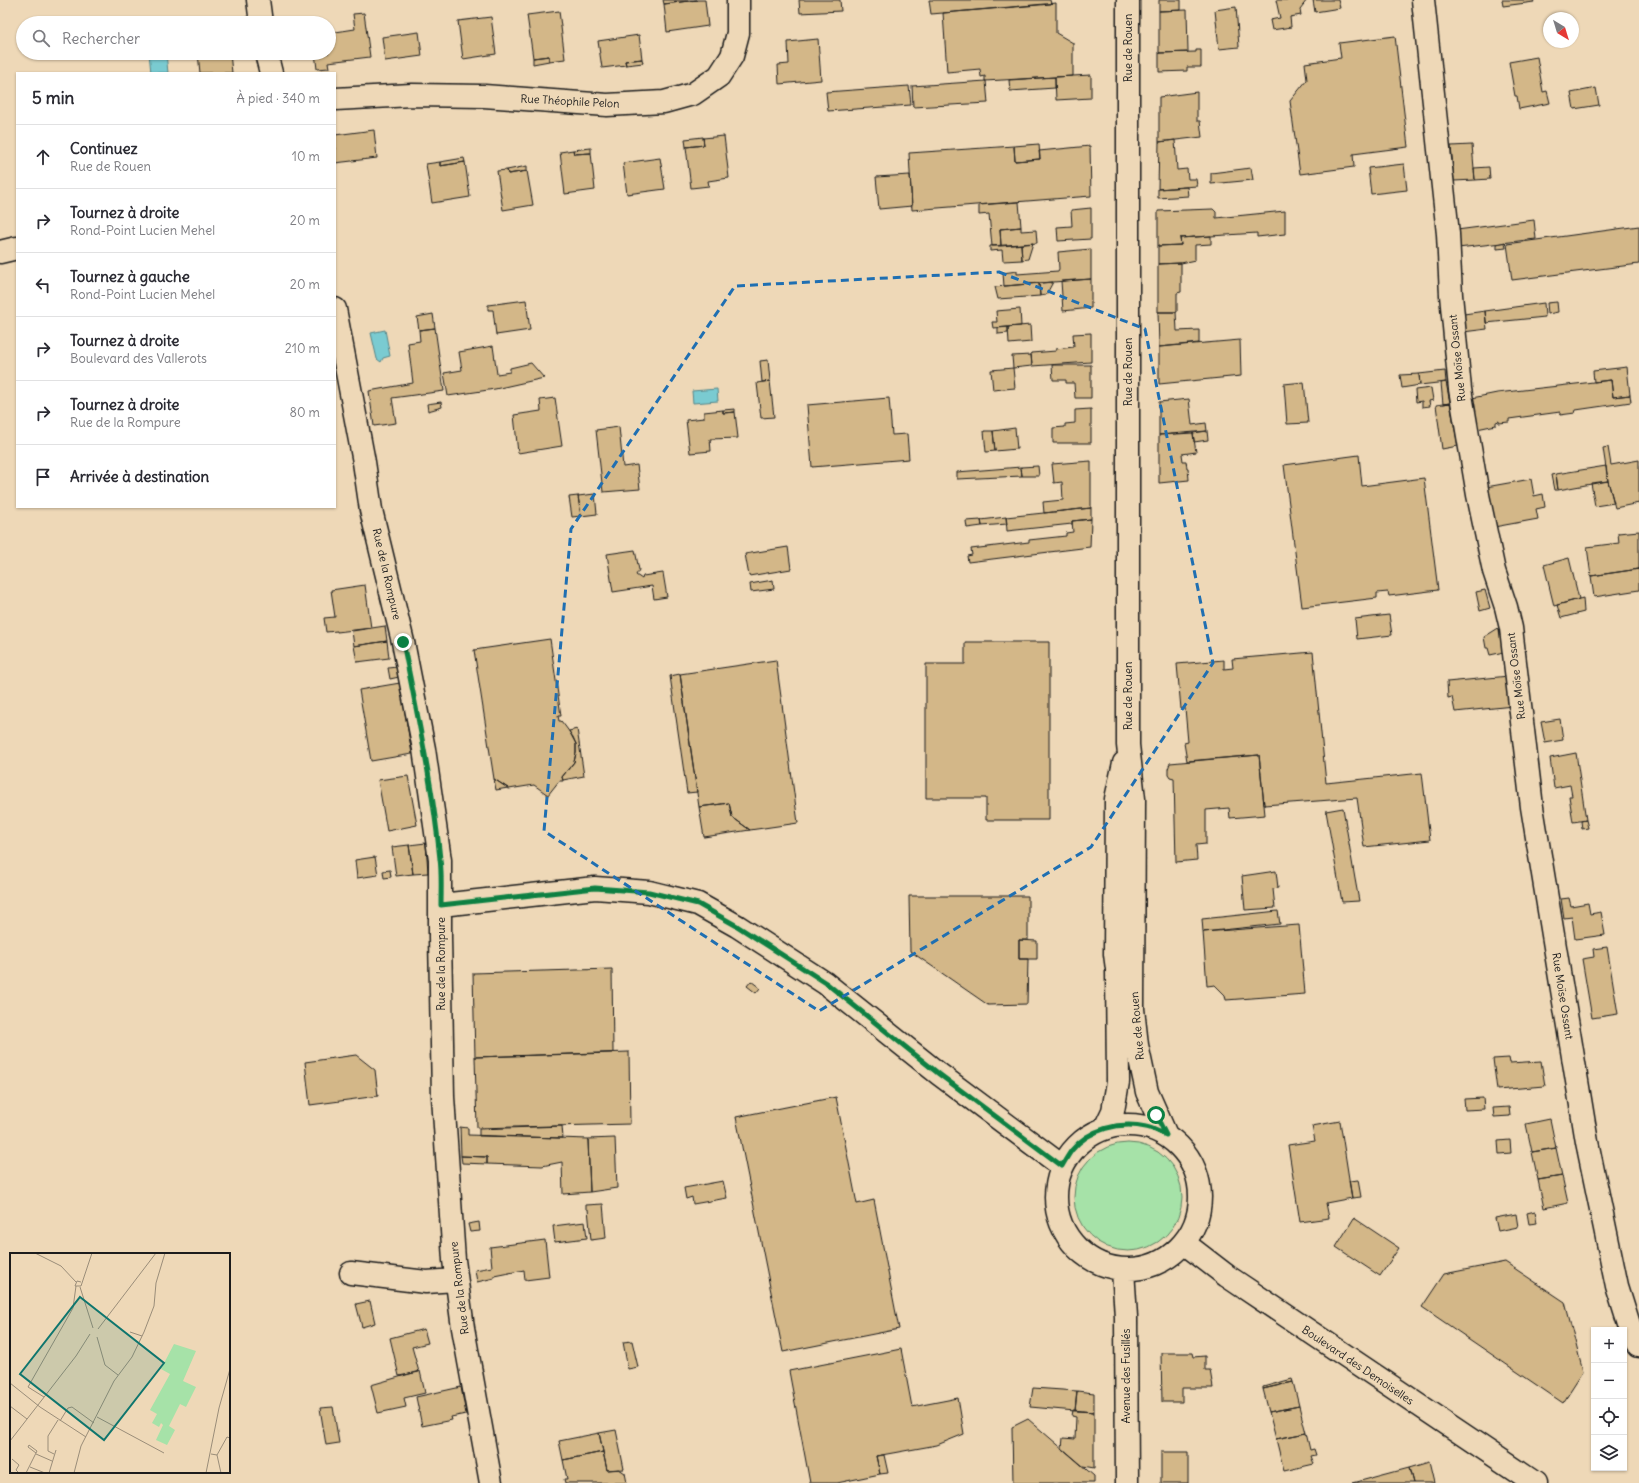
<!DOCTYPE html>
<html lang="fr">
<head>
<meta charset="utf-8">
<style>
  :root { --surface:#fff; --page:#f7f7f7; --text:#2b2b33; --muted:#7c7c81; --line:#e1e1e2 }
  body { margin:0; font-family:Delius,sans-serif; background:var(--page); color:var(--text) }
  .controls { position:absolute; right:12px; bottom:12px; display:grid; overflow:hidden; border-radius:0px; box-shadow:0 1px 3px #0004 }
  .controls button { width:36px; height:36px; display:grid; place-items:center; padding:0; border:0; border-bottom:1px solid var(--line); background:var(--surface); color:var(--text); font:20px sans-serif }
  .compass { position:absolute; left:1543px; top:12px; width:36px; height:36px; border-radius:50%; background:var(--surface); box-shadow:0 1px 3px #0004; rotate:142deg }
  .stop { position:absolute; width:12px; height:12px; margin:-9px; border:3px solid #0b8043; border-radius:50%; background:#fff }
  .stop.end { background:#0b8043; border-color:#fff; box-shadow:0 1px 4px #0008 }
  .list { margin:0; padding:0; list-style:none }
  h2 { display:flex; justify-content:space-between; align-items:center; height:52px; margin:0; padding:0 16px; font-size:17px }
  h2 small { font-size:13px; font-weight:400; color:var(--muted) }
  .list li { display:grid; grid-template-columns:26px 1fr auto; gap:12px; align-items:center; box-sizing:border-box; height:64px; padding:0 16px; border-top:1px solid var(--line) }
  .list b { display:block; font-size:15px; white-space:nowrap }
  .list p { margin:0; font-size:13px; white-space:nowrap; color:var(--muted) }
  .list em { font-size:13px; font-style:normal; color:var(--muted) }
  .icon { flex:none; width:22px; height:22px; fill:none; stroke:currentColor; stroke-width:2; stroke-linecap:round; stroke-linejoin:round }
  .map { position:relative; flex:none; width:1639px; height:1483px; overflow:hidden }
  .search { position:absolute; background:var(--surface); box-shadow:0 1px 3px #0004; left:16px; top:16px; width:320px; height:44px; display:flex; align-items:center; gap:10px; box-sizing:border-box; padding:0 14px; border-radius:22px; color:var(--muted); font-size:15px }
  .panel { position:absolute; background:var(--surface); box-shadow:0 1px 3px #0004; left:16px; top:72px; width:320px; height:436px; border-radius:0px }
  .map>svg:first-child { display:block }
</style>
</head>
<body>
<div class="map">
<svg width="1639" height="1483" viewBox="0 0 1639 1483">
  <rect width="100%" height="100%" fill="#eed8b7"/>
  <filter id="ink" filterUnits="userSpaceOnUse"><feTurbulence type="fractalNoise" baseFrequency=".025" numOctaves="2"/><feDisplacementMap in="SourceGraphic" scale="8" xChannelSelector="R" yChannelSelector="G"/><feConvolveMatrix kernelMatrix="1 2 1 2 8 2 1 2 1" color-interpolation-filters="sRGB"/></filter>
  <g filter="url(#ink)">
    <path fill="#a6e2a8" stroke="#617f62" d="M1074 1197a54 54 0 1 1 108 0a54 54 0 1 1-108 0Z"/>
    <path fill="#7acbd1" stroke="#548589" d="M149,53H166L168,73H151Z
      M385,330L390,356L383,358L381,362L377,359L371,333Z
      M717,389L718,401L693,403L692,391Z"/>
    <path fill="#d3b788" stroke="#1c1c1c" d="M663,0H697L664,4Z
      M697,0H705L708,26L667,32L664,4Z
      M799,0H840L841,11L800,13Z
      M929,0H1050L1051,4L931,14Z
      M1159,0H1181V10L1159,11Z
      M1276,0H1310H1307L1300,9L1301,15L1290,17L1291,27L1272,30L1270,20L1280,18Z
      M1313,0H1338L1340,8L1315,12Z
      M1502,0H1533L1534,2L1503,6Z
      M1056,3V33L1073,43V76L985,81V76L981,77L980,69L947,72L943,13Z
      M1236,7L1239,47L1219,49L1215,10Z
      M1187,10L1188,52L1159,53V11Z
      M559,11L565,59L549,61V56L533,58L527,15Z
      M364,13L370,57L328,62L329,68L317,69L315,53H329V33L355,29L353,14Z
      M491,17L496,54L463,59L458,21Z
      M419,32L422,56L385,61L382,37Z
      M639,35L642,59L625,61L626,65L602,68L598,41Z
      M1395,36L1408,147L1353,154L1354,167L1300,174L1290,101L1307,80L1305,63L1341,58L1339,43Z
      M818,39L821,80L779,84L778,65L789,64L788,42Z
      M1196,50H1201V67H1187V71L1159,72V53L1196,52Z
      M198,53H230L232,73H200Z
      M549,56V61L533,64V58Z
      M1537,57L1543,92L1547,91L1550,103L1519,109L1517,96H1515L1509,62Z
      M642,59L643,63L626,65L625,61Z
      M1091,75V98L1056,100L1055,77Z
      M1055,77V88L1010,91L1009,80Z
      M986,81L988,103L913,107L912,86Z
      M909,86L911,105L828,111L826,92Z
      M1596,88L1599,105L1574,109L1571,93Z
      M1197,92V121H1200L1202,137L1159,142V97Z
      M374,130L377,158L335,163V135Z
      M724,136L729,178L708,181L709,186L691,188L686,147L704,145L703,138Z
      M703,137L704,145L686,147L685,139Z
      M1175,140L1177,170L1187,169L1188,179H1196L1197,186L1158,189L1159,142Z
      M1039,144L1040,159L1015,161L1014,146Z
      M1472,145L1475,180L1454,181L1451,146Z
      M1014,146L1015,161L1040,159L1039,151L1090,146L1091,196L912,210L909,153Z
      M591,148V153L574,154L573,150Z
      M573,150L574,154L591,153L595,190L565,194L560,152Z
      M464,158L465,162L440,166V162Z
      M660,158L665,189L627,194L623,163Z
      M440,162V166L465,162L470,197L432,203L426,164Z
      M1404,164L1407,190L1371,194L1368,168Z
      M527,166V171L508,174L507,170Z
      M1489,167L1490,179L1475,180L1474,168Z
      M1251,168L1253,180L1211,184V173Z
      M507,170L508,174L527,171L533,205L503,210L497,171Z
      M910,175L912,206L879,209L876,177Z
      M1187,187L1188,196L1158,198V189Z
      M1019,202L1021,227L1000,229L1001,246H992L989,214L979,215V205Z
      M1091,208V239L1058,241L1057,227L1072,226L1071,210Z
      M1213,209L1216,212V218L1285,211V234L1257,237V233L1180,238L1181,245L1158,246V211Z
      M1534,220L1536,239L1458,248L1457,230Z
      M1639,226V264L1512,280L1507,244Z
      M1021,227V231L1036,230L1037,243L1001,246L1000,229Z
      M1211,236V244L1195,245V260L1181,263L1158,264V246L1181,245L1180,238Z
      M1505,242L1506,248L1497,249V244Z
      M1033,243L1028,259L1022,260L1021,244Z
      M1021,244L1022,260L1003,261L1002,250L990,251V246Z
      M1091,249V279L1004,286L1003,273L1017,271V274L1058,271L1059,269L1058,252Z
      M1181,263V292L1177,293V312H1158V264Z
      M1091,279V308L1063,311L1061,281Z
      M1053,282L1046,295L1040,296L1039,283Z
      M1039,283L1040,296L998,299L995,287Z
      M526,300L530,330L496,335L493,310H488V305Z
      M1557,302L1558,312L1548,314L1547,303Z
      M1544,303L1545,317L1486,323L1485,311Z
      M1020,309L1021,326L993,328L992,322H997L996,311Z
      M1485,311L1487,329L1463,332L1464,314Z
      M1158,312H1176L1177,331L1199,330V343L1159,347Z
      M433,314L435,328L419,330L417,317Z
      M1030,325L1031,342L1009,344L1008,327Z
      M1008,327V333L998,334V328Z
      M435,328L444,391L392,398L396,423L374,426L369,391L413,383L408,343L420,341L419,330Z
      M1091,333V362L1032,366L1031,353L1056,351V349L1074,347L1073,334Z
      M1240,340L1241,376L1159,384V347Z
      M493,346L497,374L510,372V368L531,363L544,378L495,389L448,396L444,373L462,370L459,352Z
      M1031,355L1032,366L1013,368L1012,356Z
      M768,360L770,381L762,382L760,361Z
      M1052,365H1091V398H1075L1074,383H1066V380H1053Z
      M1627,367L1630,395L1613,397L1611,380L1594,382L1593,371Z
      M1013,368L1015,388L993,390L991,370Z
      M1445,371L1446,382L1420,385L1419,374Z
      M1419,374L1420,385L1402,388L1400,375Z
      M1611,380L1613,397L1630,395L1631,402L1576,410L1575,413L1560,415V412L1509,419V422L1499,423V421L1496,422V425L1477,429L1472,398L1497,393Z
      M770,381L774,417L761,418L757,383Z
      M1304,382L1308,423L1287,424L1284,384Z
      M1446,382L1450,403L1443,404L1441,383Z
      M1431,388L1433,400L1429,401L1430,406L1422,407V401L1416,402L1415,390Z
      M555,398L562,446L518,453L514,415L541,411L540,400Z
      M889,398L892,435L907,434L909,459L812,467L807,405Z
      M1189,399L1192,425L1206,423L1207,431L1159,435V402Z
      M441,402L442,407L428,411L427,404Z
      M1450,403L1458,446L1442,449L1436,405Z
      M735,409V412L723,413V410Z
      M1091,409V443H1053V428L1065,427V424L1075,423V410Z
      M723,410V413L735,412L738,438L710,439L711,451L690,453L686,420L704,418V412Z
      M619,427L623,467L637,465L640,489L603,492L596,430Z
      M1015,428L1017,449L995,451L993,431Z
      M984,431H993L995,451L986,452Z
      M1207,431L1208,440L1194,442L1193,433Z
      M1193,433L1196,452L1182,454L1183,461H1186L1187,468H1188L1189,480L1159,483V435Z
      M1608,447L1611,465L1639,460V503L1615,508L1608,481L1603,448Z
      M1359,455L1362,486L1424,478L1438,590L1389,596L1388,592L1377,593V598L1302,607L1284,465Z
      M1091,461V508L1044,513L1043,502L1063,500L1062,482L1054,483L1052,464Z
      M1038,466L1039,476H1022L1021,467Z
      M1606,466L1608,481L1558,490L1556,474Z
      M1021,467L1022,476L957,479V472Z
      M1556,474L1558,490H1554L1551,475Z
      M1531,479L1534,496L1543,494L1545,507L1536,509L1538,519L1494,527L1486,487Z
      M1608,481L1614,503L1595,506L1591,483Z
      M595,494L597,514L581,516L578,496Z
      M578,496L581,516L572,517L569,497Z
      M1091,508V519L1072,521V524L1007,531L1006,517Z
      M1006,517L1007,524L982,526L981,520Z
      M1091,519L1090,547L968,562L967,556L972,555L971,549L1029,542V540L1066,536V533L1073,532L1072,521Z
      M981,520L982,526L967,528L966,521Z
      M1639,531V569L1591,576L1587,547L1619,543L1618,533Z
      M788,547L791,569L749,576L745,554Z
      M635,550L639,570L636,575L642,579L643,576L663,573L667,597L654,599L652,586L613,592L607,554Z
      M1569,558L1579,599L1554,606L1544,565Z
      M1639,569V590L1594,597L1591,576Z
      M773,580L774,589L751,592L750,584Z
      M365,585L371,628L337,632V631L326,632L324,618L335,617L331,590Z
      M1485,590L1490,608L1480,611L1476,592Z
      M1583,598L1584,612L1561,618L1557,605Z
      M1389,615L1392,635L1357,639L1355,619Z
      M385,626L387,641L354,646L352,631Z
      M1500,627L1504,652L1490,655L1488,648H1486L1484,637Z
      M550,639L561,716H558L559,721H561L565,726L573,737L576,744V753L574,762L562,777L563,781H559L548,795L534,785L509,789L494,779L474,650Z
      M387,641L389,658L357,662L354,646Z
      M965,642H1049V820H986V798H926V664H965Z
      M1313,652L1326,783L1422,773L1430,840L1364,847L1357,798L1264,805L1259,755L1187,761L1184,743L1188,742L1185,708L1181,709L1177,664L1224,660V669L1233,668L1232,659Z
      M776,660L798,823L750,830L732,817L729,803L699,807L680,674Z
      M397,667L399,677L390,679L388,668Z
      M680,674L697,792L687,793L670,676Z
      M1509,676L1513,706L1455,712L1452,697L1448,698L1447,682Z
      M400,683L412,754L371,761L359,690Z
      M1560,719L1563,740L1545,743L1541,722Z
      M577,729L584,776L563,780L562,777L574,762L576,753V744L569,731Z
      M1576,753L1586,820L1573,822L1569,796H1572L1570,785L1554,788L1550,758Z
      M1259,755L1265,815L1230,818L1229,808L1206,810V844L1196,845L1197,860L1176,862L1174,778L1170,777L1168,774V769L1170,763Z
      M408,776L417,825L387,831L378,780Z
      M494,779L508,788L496,790Z
      M729,803L732,817L750,830L704,837L699,807Z
      M1343,808L1355,879L1359,901L1342,902L1326,811Z
      M1586,820L1588,828L1582,829L1581,821Z
      M426,843L428,873L413,874L409,845Z
      M409,845L413,874L396,876L392,847Z
      M375,857L378,875L357,878L355,860Z
      M390,870L391,877L384,878L383,871Z
      M1276,871L1278,888L1273,889L1275,908L1245,910L1242,876Z
      M909,896H1028V940H1019V959H1028L1027,1004L988,1005L910,951Z
      M1569,898L1571,906L1588,903L1590,914L1601,912L1605,935L1575,939L1572,917L1564,918L1561,899Z
      M1278,911L1280,924L1203,932L1202,919Z
      M1299,925L1305,994L1226,1000L1225,995L1215,985L1207,986L1203,932Z
      M1019,940L1037,941V959H1019Z
      M1607,947L1618,1014L1592,1018L1582,959L1594,957L1593,949Z
      M612,969L613,1053L475,1057L473,973Z
      M751,981L760,988L756,993L747,986Z
      M629,1052L630,1124L477,1128L475,1057Z
      M356,1055L375,1070L378,1096L310,1105L305,1062Z
      M1509,1058L1510,1063L1541,1061L1545,1086L1497,1090L1493,1059Z
      M836,1097L857,1204L874,1200L899,1329L783,1352L736,1117Z
      M1483,1098L1484,1109L1465,1110L1464,1099Z
      M1509,1107L1510,1116L1494,1117L1493,1108Z
      M1550,1119L1556,1148L1532,1152L1526,1124Z
      M1340,1121L1352,1198L1326,1203L1329,1218L1300,1222L1288,1145L1315,1141L1312,1126Z
      M562,1126L563,1138L479,1136V1129Z
      M460,1127L468,1128V1135L588,1139L590,1192L563,1194L562,1162L542,1166L487,1164V1157L461,1156Z
      M615,1138L617,1188L590,1192L588,1139Z
      M1510,1140L1511,1153L1499,1154L1498,1141Z
      M1556,1148L1562,1176L1538,1180L1532,1152Z
      M461,1156L487,1157V1164L462,1163Z
      M1562,1176L1568,1203L1544,1208L1538,1180Z
      M1358,1180L1361,1197L1352,1198L1349,1181Z
      M723,1181L727,1198L693,1204L692,1197L686,1199L684,1188Z
      M603,1204L606,1238L591,1240L588,1209H586V1205Z
      M1535,1211L1537,1223L1529,1224L1527,1213Z
      M1516,1214L1518,1227L1498,1231L1495,1218Z
      M1354,1218L1399,1248L1380,1276L1336,1247Z
      M479,1222L480,1231L470,1232L468,1224Z
      M585,1222L587,1238L555,1242L553,1226Z
      M545,1240L549,1277L525,1280L524,1270L494,1276V1278L477,1282L475,1270L492,1267L490,1247Z
      M1505,1262L1565,1302L1583,1372L1563,1403L1422,1307L1444,1274Z
      M370,1301L375,1323L362,1327L356,1304Z
      M424,1329L428,1343L412,1347L419,1372L399,1376L390,1338Z
      M632,1341L638,1367L628,1369L623,1342Z
      M901,1349L912,1407L958,1398L964,1434L937,1445L876,1456L880,1474L837,1483H810L789,1371Z
      M1161,1353H1192L1193,1357L1205,1356V1370H1210L1213,1388H1182V1402H1162Z
      M420,1371L425,1393L404,1398L406,1407L378,1413L371,1385Z
      M1292,1379L1293,1382L1263,1389V1387Z
      M1293,1382L1299,1406L1269,1412L1263,1389Z
      M461,1387L466,1414L451,1417L452,1420L422,1426L416,1397Z
      M1033,1388L1077,1391L1075,1411L1030,1407Z
      M1077,1391L1094,1393V1412L1075,1411Z
      M1299,1406L1306,1433L1276,1439L1269,1412Z
      M333,1407L339,1443L326,1445L320,1408Z
      M1073,1410L1094,1412V1468L1083,1466L1062,1448L1063,1438L1075,1439L1076,1417L1072,1416Z
      M1028,1419L1094,1476V1483H1013L1012,1427Z
      M616,1430L624,1469L607,1470L599,1433Z
      M599,1433L603,1452L563,1460L559,1441Z
      M1306,1433L1310,1450L1314,1449L1316,1455L1311,1456L1314,1464L1284,1471L1276,1439Z
      M603,1452L607,1470L619,1469L625,1473L627,1483H565L564,1479H567L563,1460Z
      M1161,1452H1188V1483H1161Z
      M884,1455L888,1473L880,1474L876,1456Z
      M1429,1462L1434,1483H1413L1409,1468Z
      M1409,1468L1413,1483H1353Z"/>
    <g fill="none" stroke-linecap="round" stroke-linejoin="round">
      <g stroke="#1c1c1c" stroke-width="25">
        <path id="street" d="M258,0L261,23
          M1423,0L1448,234L1451,295L1460,389L1478,495L1494,571L1506,607L1511,628L1532,807L1587,1142L1617,1286L1632,1334L1639,1346
          M266,53L271,73
          M335,99L412,95L484,96L607,105L664,102L693,94L719,76L732,56L738,33V0
          M0,252L17,248
          M335,309L364,462L371,510L403,642L424,749L440,860V937L443,1097L454,1260L463,1328L491,1483
          M441,905L595,888L649,892L698,904L737,926L825,983L939,1074L1062,1166
          M351,1273L426,1282L456,1280"/>
      </g>
      <g stroke="#1c1c1c" stroke-width="25">
        <path id="secondary" d="M1128,0V745L1134,799L1133,1009L1137,1045L1147,1092L1166,1135
          M1056 1197a72 72 0 1 1 144 0a72 72 0 1 1-144 0Z
          M1105,1128L1113,1111L1118,1082L1117,969L1115,954L1116,799L1124,763
          M1184,1243L1227,1276L1535,1483
          M1123,1270L1126,1317L1127,1483"/>
      </g>
      <use href="#street" stroke="#eed8b7" stroke-width="22"/>
      <use href="#secondary" stroke="#eed8b7" stroke-width="22"/>
    </g>
  </g>
  <g fill="none" stroke-linecap="round" stroke-linejoin="round" filter="url(#ink)">
    <path stroke="#0b8043" stroke-width="5" d="M403,642C417,714 433,786 440,859C442,874 441,890 441,905L595,888L649,892L698,904L737,926L826,983L939,1074L1062,1166C1065,1161 1068,1155 1072,1150C1089,1129 1120,1121 1146,1127C1152,1128 1159,1132 1166,1135L1156,1115"/>
  </g>
  <path fill="none" stroke="#1f6fb2" stroke-width="3" stroke-dasharray="8 5" stroke-linejoin="round" d="M999,272L1145,329L1213,663L1091,847L819,1011L544,831L571,529L735,286Z"/>
  <g text-anchor="middle" stroke-width="3" stroke-linejoin="round" paint-order="stroke">
    <g font-size="11" fill="#1c1c1c" stroke="#eed8b7">
      <text transform="translate(1128 48) rotate(-90)" y="4">Rue de Rouen</text>
      <text transform="translate(570 101) rotate(3)" y="4">Rue Théophile Pelon</text>
      <text transform="translate(1457 358) rotate(-96)" y="4">Rue Moïse Ossant</text>
      <text transform="translate(1128 372) rotate(-90)" y="4">Rue de Rouen</text>
      <text transform="translate(387 574) rotate(77)" y="4">Rue de la Rompure</text>
      <text transform="translate(1516 676) rotate(-97)" y="4">Rue Moïse Ossant</text>
      <text transform="translate(1128 696) rotate(-90)" y="4">Rue de Rouen</text>
      <text transform="translate(441 964) rotate(-90)" y="4">Rue de la Rompure</text>
      <text transform="translate(1563 996) rotate(81)" y="4">Rue Moïse Ossant</text>
      <text transform="translate(1137 1026) rotate(-95)" y="4">Rue de Rouen</text>
      <text transform="translate(459 1288) rotate(-97)" y="4">Rue de la Rompure</text>
      <text transform="translate(1358 1365) rotate(34)" y="4">Boulevard des Demoiselles</text>
      <text transform="translate(1126 1376) rotate(-90)" y="4">Avenue des Fusillés</text>
    </g>
  </g>
  <g transform="translate(10 1253)">
    <rect width="220" height="220" fill="#eed8b7"/>
    <path d="M164,91L186,98L173,128L186,134L176,154L170,151L159,173L165,177L157,192L146,187L153,172L151,170L149,174L142,170L147,161L140,157L160,121L151,116Z" fill="#a6e2a8"/>
    <path fill="none" stroke="#9a8d79" stroke-width="1" d="M25,0L51,13L66,29M71,29L67,28L65,33H71L82,0M70,34L83,75M88,76L146,0M120,79L132,83M87,84L95,112L108,122M0,130L30,154L76,184M34,144L18,134L63,55L66,33M0,153L17,166M87,164L154,200M50,168L58,155L62,154L84,170M0,188L66,103L80,81M19,192L27,198L26,200L18,194ZM26,201L42,208M44,201L38,198V183L48,167M201,201L207,202L211,220M207,202L217,184L220,185M2,206L9,212L6,217L9,220M20,214L35,220M16,220L26,200M39,220L46,197M64,220L71,193L104,128L122,104L134,79L144,53L146,30L155,0M196,220L209,155L220,116"/>
    <path fill="#0f766e" fill-opacity="0.15" stroke="#0f766e" stroke-width="2" d="M70,44L154,110L94,187L10,121Z"/>
    <rect width="220" height="220" fill="none" stroke="#1c1c1c" stroke-width="2"/>
  </g>
</svg>
<div class="controls">
<button>+</button>
<button>−</button>
<button><svg class="icon" aria-label="locate" viewBox="0 0 24 24"><circle cx="12" cy="12" r="6"/><path d="M12 2v4M12 18v4M2 12h4M18 12h4"/></svg></button>
<button><svg class="icon" aria-label="layers" viewBox="0 0 24 24"><path d="M12 4l9 5-9 5-9-5zM3 14l9 5 9-5"/></svg></button>
</div>
<svg class="compass" viewBox="-18 -18 36 36"><path d="M0-13l5 13h-10z" fill="#e53935"/><path d="M0 13l5-13h-10z" fill="#7c7c81"/></svg>
<div class="stop" style="left:1156px;top:1115px"></div>
<div class="stop end" style="left:403px;top:642px"></div>
<div class="search"><svg class="icon" aria-label="search" viewBox="0 0 24 24"><circle cx="10" cy="10" r="6"/><path d="M15 15l6 6"/></svg>Rechercher</div>
<section class="panel">
<h2>5 min<small>À pied · 340 m</small></h2>
<ul class="list">
<li><svg class="icon" aria-label="ahead" viewBox="0 0 24 24"><path d="M12 20V5M6 11l6-6 6 6"/></svg><div><b>Continuez</b><p>Rue de Rouen</p></div><em>10 m</em></li>
<li><svg class="icon" aria-label="right" viewBox="0 0 24 24"><path d="M7 20v-9h11M14 6l5 5-5 5"/></svg><div><b>Tournez à droite</b><p>Rond-Point Lucien Mehel</p></div><em>20 m</em></li>
<li><svg class="icon" aria-label="left" viewBox="0 0 24 24"><path d="M17 20v-9H6M10 6l-5 5 5 5"/></svg><div><b>Tournez à gauche</b><p>Rond-Point Lucien Mehel</p></div><em>20 m</em></li>
<li><svg class="icon" aria-label="right" viewBox="0 0 24 24"><path d="M7 20v-9h11M14 6l5 5-5 5"/></svg><div><b>Tournez à droite</b><p>Boulevard des Vallerots</p></div><em>210 m</em></li>
<li><svg class="icon" aria-label="right" viewBox="0 0 24 24"><path d="M7 20v-9h11M14 6l5 5-5 5"/></svg><div><b>Tournez à droite</b><p>Rue de la Rompure</p></div><em>80 m</em></li>
<li><svg class="icon" aria-label="arrive" viewBox="0 0 24 24"><path d="M6 21V4h12l-3 4 3 4H6"/></svg><div><b>Arrivée à destination</b></div></li>
</ul>
</section>
</div>
</body>
</html>
